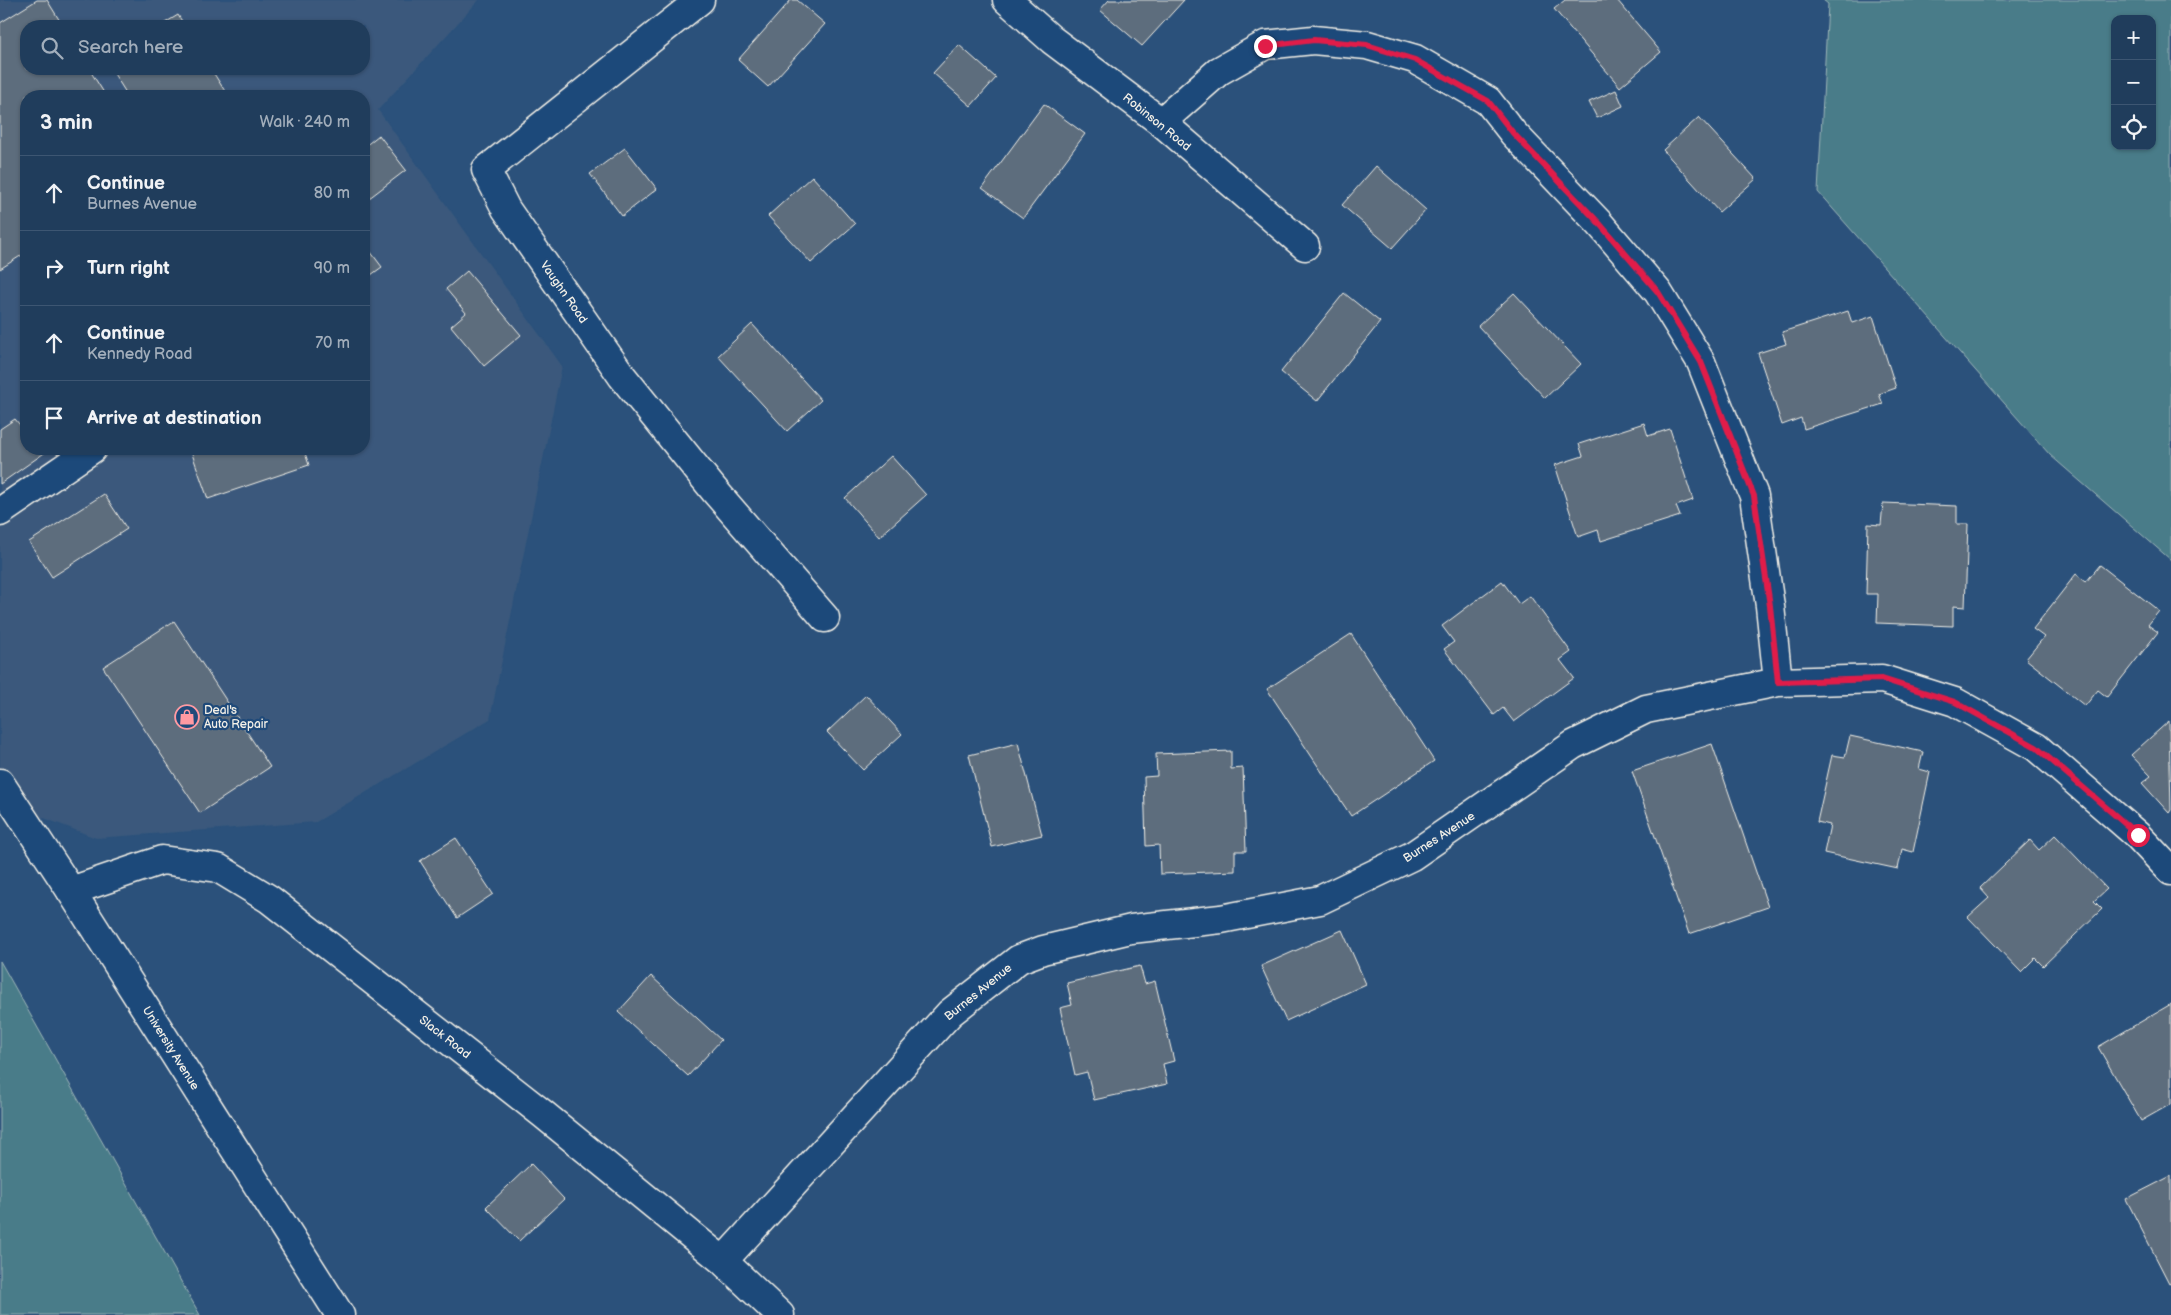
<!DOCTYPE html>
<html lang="en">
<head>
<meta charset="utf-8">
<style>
  :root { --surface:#203d5c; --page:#2d4865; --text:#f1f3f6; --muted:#a2aebb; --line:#3d5672 }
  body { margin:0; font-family:"Balsamiq Sans",sans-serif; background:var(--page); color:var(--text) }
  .controls { position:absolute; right:15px; top:15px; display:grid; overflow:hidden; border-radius:10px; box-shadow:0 1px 4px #0004 }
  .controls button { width:45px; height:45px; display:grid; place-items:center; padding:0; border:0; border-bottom:1px solid var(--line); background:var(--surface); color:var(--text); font:25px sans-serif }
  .stop { position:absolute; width:15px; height:15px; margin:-11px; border:4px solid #e11d48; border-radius:50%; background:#fff }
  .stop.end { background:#e11d48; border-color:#fff; box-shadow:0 1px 5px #0008 }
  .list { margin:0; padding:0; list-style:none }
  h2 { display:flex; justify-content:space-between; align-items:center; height:65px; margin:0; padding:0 20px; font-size:21px }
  h2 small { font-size:16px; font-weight:400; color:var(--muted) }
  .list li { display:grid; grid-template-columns:32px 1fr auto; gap:15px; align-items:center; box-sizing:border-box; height:75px; padding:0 20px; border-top:1px solid var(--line) }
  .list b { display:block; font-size:19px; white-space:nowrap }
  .list p { margin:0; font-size:16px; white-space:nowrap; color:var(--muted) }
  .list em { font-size:16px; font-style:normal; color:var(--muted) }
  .icon { flex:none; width:28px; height:28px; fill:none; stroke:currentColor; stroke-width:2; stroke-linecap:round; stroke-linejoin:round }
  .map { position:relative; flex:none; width:2171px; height:1315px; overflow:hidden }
  .search { position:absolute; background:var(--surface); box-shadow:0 1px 4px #0004; left:20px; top:20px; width:350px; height:55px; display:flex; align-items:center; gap:12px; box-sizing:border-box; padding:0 18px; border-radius:20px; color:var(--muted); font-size:19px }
  .panel { position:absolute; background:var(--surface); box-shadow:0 1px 4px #0004; left:20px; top:90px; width:350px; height:365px; border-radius:20px }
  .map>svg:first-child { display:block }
</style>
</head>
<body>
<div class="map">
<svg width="2171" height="1315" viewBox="0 0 2171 1315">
  <rect width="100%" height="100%" fill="#2b517b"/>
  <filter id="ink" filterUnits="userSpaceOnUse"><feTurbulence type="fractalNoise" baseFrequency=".02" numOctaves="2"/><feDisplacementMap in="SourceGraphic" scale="10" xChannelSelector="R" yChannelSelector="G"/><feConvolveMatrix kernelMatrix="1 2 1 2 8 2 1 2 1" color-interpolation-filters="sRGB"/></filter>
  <g filter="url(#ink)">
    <path fill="#3a597c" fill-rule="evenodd" d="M0,0H479L378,110L562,366L490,719L316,822L96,838L0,801ZM26,26H364V69H26ZM26,96H364V449H26Z"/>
    <path fill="#497c89" stroke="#9eb6b8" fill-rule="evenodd" d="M1823,0H2171V560L2050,455L1818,192L1828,4ZM2115,19H2152V146H2115Z
      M0,961L200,1315H0Z"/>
    <path fill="#5d6d7d" stroke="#f4f1e8" d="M37,0H47L63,26H26V69H89L106,96H26V262L22,255L0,269V23Z
      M791,0H797L825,24L768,87L738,60Z
      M1109,0H1184L1142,46L1100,10Z
      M1565,0H1617L1661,52L1620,87L1554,9Z
      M178,15L185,26H160Z
      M959,45L996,78L971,106L933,73Z
      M111,69H211L228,96H128Z
      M1616,90L1623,106L1597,118L1589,102Z
      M1044,104L1085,134L1023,218L982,188Z
      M1699,117L1756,179L1719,212L1663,150Z
      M379,135L406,170L364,202V147Z
      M625,148L657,189L622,216L590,174Z
      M1376,166L1426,210L1392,248L1342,205Z
      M812,176L855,224L811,263L768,216Z
      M364,243L382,267L364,280Z
      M467,271L521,335L484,366L451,326L466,313L446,289Z
      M1344,293L1380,322L1317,401L1281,372Z
      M1514,293L1581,364L1545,398L1478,326Z
      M1848,311L1852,323L1873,316L1896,388L1879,394L1883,404L1804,429L1801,418L1782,425L1758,353L1786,344L1782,332Z
      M752,324L821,400L787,431L718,356Z
      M15,419L24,430L26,428V449H50L0,484V429Z
      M1644,423L1648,436L1670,429L1693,500L1676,506L1680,516L1601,541L1598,530L1578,537L1555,465L1583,456L1579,444Z
      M198,449H308L304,450L309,465L208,499L191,451Z
      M891,456L926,495L879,537L845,498Z
      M104,494L127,529L52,577L29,542Z
      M1883,503L1957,506V524H1968L1965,607L1953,606V626L1877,623L1878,594H1866L1868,524L1881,525Z
      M2100,565L2159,611L2148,625L2158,632L2107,697L2098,690L2085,706L2026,659L2044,637L2033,629L2076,574L2086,582Z
      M1502,581L1519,604L1530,596L1571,652L1560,660L1574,678L1514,722L1503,708L1494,715L1444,649L1454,642L1442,626Z
      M174,621L270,767L200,813L103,667Z
      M1351,634L1434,761L1351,816L1267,689Z
      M866,695L902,734L863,770L827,732Z
      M2169,721L2171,810L2169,813L2142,783L2151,776L2131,755Z
      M1850,736L1923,752L1919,769L1930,772L1913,852L1902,849L1898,869L1824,853L1830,825L1817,822L1832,755L1845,757Z
      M1018,743L1042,835L992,847L969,755Z
      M1712,744L1768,907L1689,934L1632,771Z
      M1231,751V769L1243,768L1246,851H1235V871L1160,874L1159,845L1146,846L1144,777L1157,776L1156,754Z
      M2055,835L2107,889L2094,901L2102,909L2043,966L2035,958L2021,972L1968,917L1989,898L1980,888L2030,840L2039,850Z
      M456,838L493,894L457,918L420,861Z
      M1342,930L1366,984L1286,1021L1261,966Z
      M1140,966L1145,984L1155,981L1174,1061L1163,1064L1167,1084L1094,1100L1087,1072L1075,1075L1060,1008L1072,1005L1067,983Z
      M651,976L721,1040L688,1076L618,1012Z
      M2171,1004V1104L2141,1121L2098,1047Z
      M531,1164L564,1199L519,1241L486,1207Z
      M2171,1176V1282L2169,1283L2126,1199Z"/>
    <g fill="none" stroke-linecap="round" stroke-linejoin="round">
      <g stroke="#f4f1e8" stroke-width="31">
        <path id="minor" d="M700,0L486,170L506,209L622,376L714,490L825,618
          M1007,0L1052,40L1161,122L1305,246
          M1161,122L1219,71L1265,45L1313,40L1367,45L1415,59L1488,101L1513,133L1599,223L1658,292L1701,362L1754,496L1770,606L1778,682
          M0,512L92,449
          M71,891L162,860L218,868L269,899L543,1114L723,1261L780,1315
          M723,1261L950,1013L1019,959L1043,950L1131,929L1221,919L1320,900L1412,856L1573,745L1646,709L1778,682L1882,679L1955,702L2036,747L2137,835L2171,871"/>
      </g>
      <g stroke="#f4f1e8" stroke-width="31">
        <path id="major" d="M0,783L71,891L340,1315"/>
      </g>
      <use href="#minor" stroke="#1f4a7a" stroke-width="28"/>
      <use href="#major" stroke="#1f4a7a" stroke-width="28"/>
    </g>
  </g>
  <g fill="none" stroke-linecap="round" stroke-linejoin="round" filter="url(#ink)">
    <path stroke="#e11d48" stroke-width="6" d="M1265,46L1314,40L1367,45L1415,60L1488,101L1513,133L1599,223L1658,292L1701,362L1754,496L1770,606L1778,682L1882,679L1955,702L2036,747L2138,835"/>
  </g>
  <defs>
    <g id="shop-ring" transform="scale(1.25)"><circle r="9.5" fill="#1f4a7a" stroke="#ff9aa2" stroke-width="1.5"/><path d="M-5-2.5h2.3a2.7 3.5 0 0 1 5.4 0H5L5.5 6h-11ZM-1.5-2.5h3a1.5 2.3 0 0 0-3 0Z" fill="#ff9aa2"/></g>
  </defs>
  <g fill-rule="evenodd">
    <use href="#shop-ring" x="187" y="717"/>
  </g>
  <g text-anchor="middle" stroke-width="4.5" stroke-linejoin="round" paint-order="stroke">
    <g font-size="12" fill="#f4f1e8" stroke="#1f4a7a">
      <text transform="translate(1157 122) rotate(39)" y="4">Robinson Road</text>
      <text transform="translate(564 292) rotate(55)" y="4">Vaughn Road</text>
      <text transform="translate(1439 837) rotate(-33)" y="4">Burnes Avenue</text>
      <text transform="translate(978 992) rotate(-39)" y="4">Burnes Avenue</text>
      <text transform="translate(445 1037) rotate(38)" y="4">Slack Road</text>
      <text transform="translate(171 1048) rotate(58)" y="4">University Avenue</text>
    </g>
    <g font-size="12" fill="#f4f1e8" stroke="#1f4a7a" text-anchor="start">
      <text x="204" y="714">Deal's<tspan x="204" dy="14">Auto Repair</tspan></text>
    </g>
  </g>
</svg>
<div class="controls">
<button>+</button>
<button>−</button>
<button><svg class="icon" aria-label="locate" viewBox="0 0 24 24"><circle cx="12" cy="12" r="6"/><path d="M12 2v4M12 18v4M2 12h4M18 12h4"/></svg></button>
</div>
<div class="stop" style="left:2138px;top:835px"></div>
<div class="stop end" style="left:1265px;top:46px"></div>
<div class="search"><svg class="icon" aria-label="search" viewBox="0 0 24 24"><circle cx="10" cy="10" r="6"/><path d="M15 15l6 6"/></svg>Search here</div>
<section class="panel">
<h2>3 min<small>Walk · 240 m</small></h2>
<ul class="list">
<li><svg class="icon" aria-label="ahead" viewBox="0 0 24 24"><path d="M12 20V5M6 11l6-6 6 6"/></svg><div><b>Continue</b><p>Burnes Avenue</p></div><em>80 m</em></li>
<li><svg class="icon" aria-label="right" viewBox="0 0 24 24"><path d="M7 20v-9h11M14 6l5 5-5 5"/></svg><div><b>Turn right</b></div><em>90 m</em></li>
<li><svg class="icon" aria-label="ahead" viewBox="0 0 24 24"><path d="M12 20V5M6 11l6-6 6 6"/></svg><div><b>Continue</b><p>Kennedy Road</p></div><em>70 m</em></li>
<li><svg class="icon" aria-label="arrive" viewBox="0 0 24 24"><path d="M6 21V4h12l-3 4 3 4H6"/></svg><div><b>Arrive at destination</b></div></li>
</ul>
</section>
</div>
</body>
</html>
